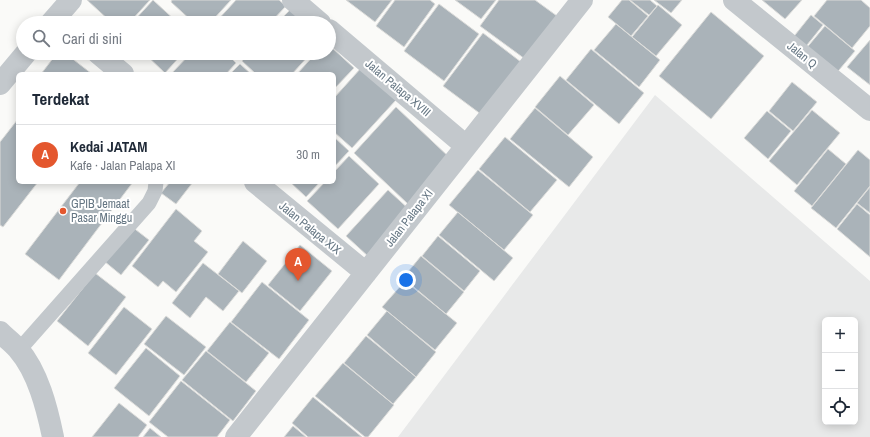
<!DOCTYPE html>
<html lang="id">
<head>
<meta charset="utf-8">
<style>
  :root { --surface:#fff; --page:#f6f6f7; --text:#1f2937; --muted:#747a83; --line:#e0e1e3; --accent:#e4572e }
  body { margin:0; font-family:"Archivo Narrow",sans-serif; background:var(--page); color:var(--text) }
  .controls { position:absolute; right:12px; bottom:12px; display:grid; overflow:hidden; border-radius:6px; box-shadow:0 2px 10px #0003 }
  .controls button { width:36px; height:36px; display:grid; place-items:center; padding:0; border:0; border-bottom:1px solid var(--line); background:var(--surface); color:var(--text); font:20px sans-serif }
  .you { position:absolute; left:406px; top:280px; width:14px; height:14px; margin:-10px; border:3px solid #fff; border-radius:50%; background:#1a73e8; box-shadow:0 0 0 6px #1a73e833 }
  .badge { display:grid; place-items:center; width:26px; height:26px; border-radius:50%; background:var(--accent); color:#fff; font-size:13px; font-weight:700 }
  .pin { position:absolute; translate:-50% -33px; filter:drop-shadow(0 1px 2px #0008) }
  .pin::after { content:''; position:absolute; top:21px; width:14px; height:12px; background:inherit; clip-path:polygon(0 0,100% 0,50% 100%) }
  .list { margin:0; padding:0; list-style:none }
  h2 { display:flex; justify-content:space-between; align-items:center; height:52px; margin:0; padding:0 16px; font-size:17px }
  h2 small { font-size:13px; font-weight:400; color:var(--muted) }
  .list li { display:grid; grid-template-columns:26px 1fr auto; gap:12px; align-items:center; box-sizing:border-box; height:60px; padding:0 16px; border-top:1px solid var(--line) }
  .list b { display:block; font-size:15px; white-space:nowrap }
  .list p { margin:0; font-size:13px; white-space:nowrap; color:var(--muted) }
  .list em { font-size:13px; font-style:normal; color:var(--muted) }
  .icon { flex:none; width:22px; height:22px; fill:none; stroke:currentColor; stroke-width:2; stroke-linecap:round; stroke-linejoin:round }
  .map { position:relative; flex:none; width:870px; height:437px; overflow:hidden }
  .search { position:absolute; background:var(--surface); box-shadow:0 2px 10px #0003; left:16px; top:16px; width:320px; height:44px; display:flex; align-items:center; gap:10px; box-sizing:border-box; padding:0 14px; border-radius:22px; color:var(--muted); font-size:15px }
  .panel { position:absolute; background:var(--surface); box-shadow:0 2px 10px #0003; left:16px; top:72px; width:320px; height:112px; border-radius:6px }
  .map>svg:first-child { display:block }
</style>
</head>
<body>
<div class="map">
<svg width="870" height="437" viewBox="0 0 870 437">
  <rect width="100%" height="100%" fill="#fafaf8"/>
  <path fill="#e8e9e9" fill-rule="evenodd" d="M655,95L870,281V437H398ZM825,320H855V422H825Z"/>
  <path fill="#aab3b9" stroke="#dcdcda" d="M87,0H150L129,23H112Z
    M153,0L178,23H132Z
    M172,0H231L210,23H194L171,2Z
    M236,0H279L286,6L270,23H215Z
    M346,0H392L375,22Z
    M395,0H430L435,4L404,47L376,26Z
    M455,0H496L481,19Z
    M499,0H535L557,16L525,59L480,26Z
    M622,0H629L648,16L631,36L608,17Z
    M630,0H650L657,6L649,15Z
    M654,0H682L671,13Z
    M762,0H802L785,19Z
    M827,0H861L870,8V26L852,48L814,16Z
    M439,4L479,34L444,81L404,51Z
    M658,5L682,25L656,56L632,37Z
    M292,8L308,23H277Z
    M711,12L764,56L711,119L659,76Z
    M811,15L823,25L803,50L791,40Z
    M616,24L660,60L639,87L594,50Z
    M825,26L855,51L834,76L804,51Z
    M483,33L521,62L482,115L443,86Z
    M870,40V85L847,67Z
    M329,45L354,68L334,89V74H297L316,53H329Z
    M591,49L644,93L619,124L566,80Z
    M57,53H65L92,74H41Z
    M144,53H183L165,73Z
    M191,53H226L236,63L226,74H171Z
    M250,53H311L292,74H256L242,61Z
    M240,64L251,74H230Z
    M361,68L396,100L352,148L334,132V98Z
    M560,76L594,105L568,135L535,107Z
    M792,82L817,102L793,131L769,111Z
    M396,107L450,158L408,204L354,153Z
    M535,108L593,157L569,187L510,139Z
    M812,110L840,133L797,185L769,161Z
    M767,111L791,131L768,159L744,138Z
    M18,119V182H38L3,227L0,225V142Z
    M334,137L349,151L334,167Z
    M505,137L557,180L530,212L479,169Z
    M828,149L846,164L812,206L794,191Z
    M858,150L870,160V186L836,228L811,208Z
    M349,156L379,184L338,229L307,201L325,182H334V172Z
    M478,170L533,215L504,250L449,205Z
    M80,182H133L59,280L25,254Z
    M170,182H193L176,204L161,193Z
    M290,182H320L306,197Z
    M870,187V213L857,203Z
    M388,190L412,212L370,258L346,236Z
    M857,204L870,215V257L837,229Z
    M176,209L202,231L194,241L208,252L176,292L163,281L158,287L132,266Z
    M458,212L513,258L494,281L439,235Z
    M131,226L149,240L121,275L104,261Z
    M438,236L480,271L464,291L422,256Z
    M243,241L267,261L242,293L218,274Z
    M300,245L332,271L300,311L268,285Z
    M421,256L464,292L446,314L403,278Z
    M203,263L239,291L223,311L206,297L190,318L172,303Z
    M95,273L126,297L88,346L57,321Z
    M405,281L457,323L435,350L382,307Z
    M262,282L309,320L279,359L231,322Z
    M124,307L152,329L116,375L88,353Z
    M387,311L436,352L416,377L367,335Z
    M166,316L206,347L184,375L144,344Z
    M230,322L269,353L246,382L207,351Z
    M366,336L416,377L393,404L344,363Z
    M146,348L180,376L149,416L114,388Z
    M206,351L256,391L233,421L182,380Z
    M343,363L394,405L368,437H365L315,396Z
    M181,381L230,420L217,437H168L149,422Z
    M313,397L362,437H308L292,423Z
    M119,403L147,425L138,437H92Z
    M293,426L306,437H284Z
    M150,428L161,437H143Z"/>
  <g fill="none" stroke-linecap="round" stroke-linejoin="round">
    <path stroke="#c3c8cc" stroke-width="15" d="M19,350L149,203L155,191L156,182"/>
    <path stroke="#c3c8cc" stroke-width="22" d="M293,0L320,23
      M734,0L870,110
      M51,23L71,0
      M329,30L466,146
      M98,53L123,74
      M0,84L26,53
      M255,182L366,273
      M0,332C6,338 13,343 18,349C38,372 47,408 53,437
      M236,437L582,0"/>
  </g>
  <circle fill="#e4572e" stroke="#fff" stroke-width="1.5" cx="63" cy="211" r="4"/>
  <g text-anchor="middle" stroke-width="4" stroke-linejoin="round" paint-order="stroke">
    <g font-size="12" fill="#657683" stroke="#fff">
      <text transform="translate(802 55) rotate(39)" y="4">Jalan Q</text>
      <text transform="translate(398 88) rotate(40)" y="4">Jalan Palapa XVIII</text>
      <text transform="translate(409 218) rotate(-52)" y="4">Jalan Palapa XI</text>
      <text transform="translate(310 228) rotate(39)" y="4">Jalan Palapa XIX</text>
    </g>
    <g font-size="12" fill="#657683" stroke="#fff" text-anchor="start">
      <text x="71" y="208">GPIB Jemaat<tspan x="71" dy="14">Pasar Minggu</tspan></text>
    </g>
  </g>
</svg>
<div class="controls">
<button>+</button>
<button>−</button>
<button><svg class="icon" aria-label="locate" viewBox="0 0 24 24"><circle cx="12" cy="12" r="6"/><path d="M12 2v4M12 18v4M2 12h4M18 12h4"/></svg></button>
</div>
<div class="you"></div>
<div class="pin badge" style="left:298px;top:281px">A</div>
<div class="search"><svg class="icon" aria-label="search" viewBox="0 0 24 24"><circle cx="10" cy="10" r="6"/><path d="M15 15l6 6"/></svg>Cari di sini</div>
<section class="panel">
<h2>Terdekat<small></small></h2>
<ul class="list">
<li><span class="badge">A</span><div><b>Kedai JATAM</b><p>Kafe · Jalan Palapa XI</p></div><em>30 m</em></li>
</ul>
</section>
</div>
</body>
</html>
